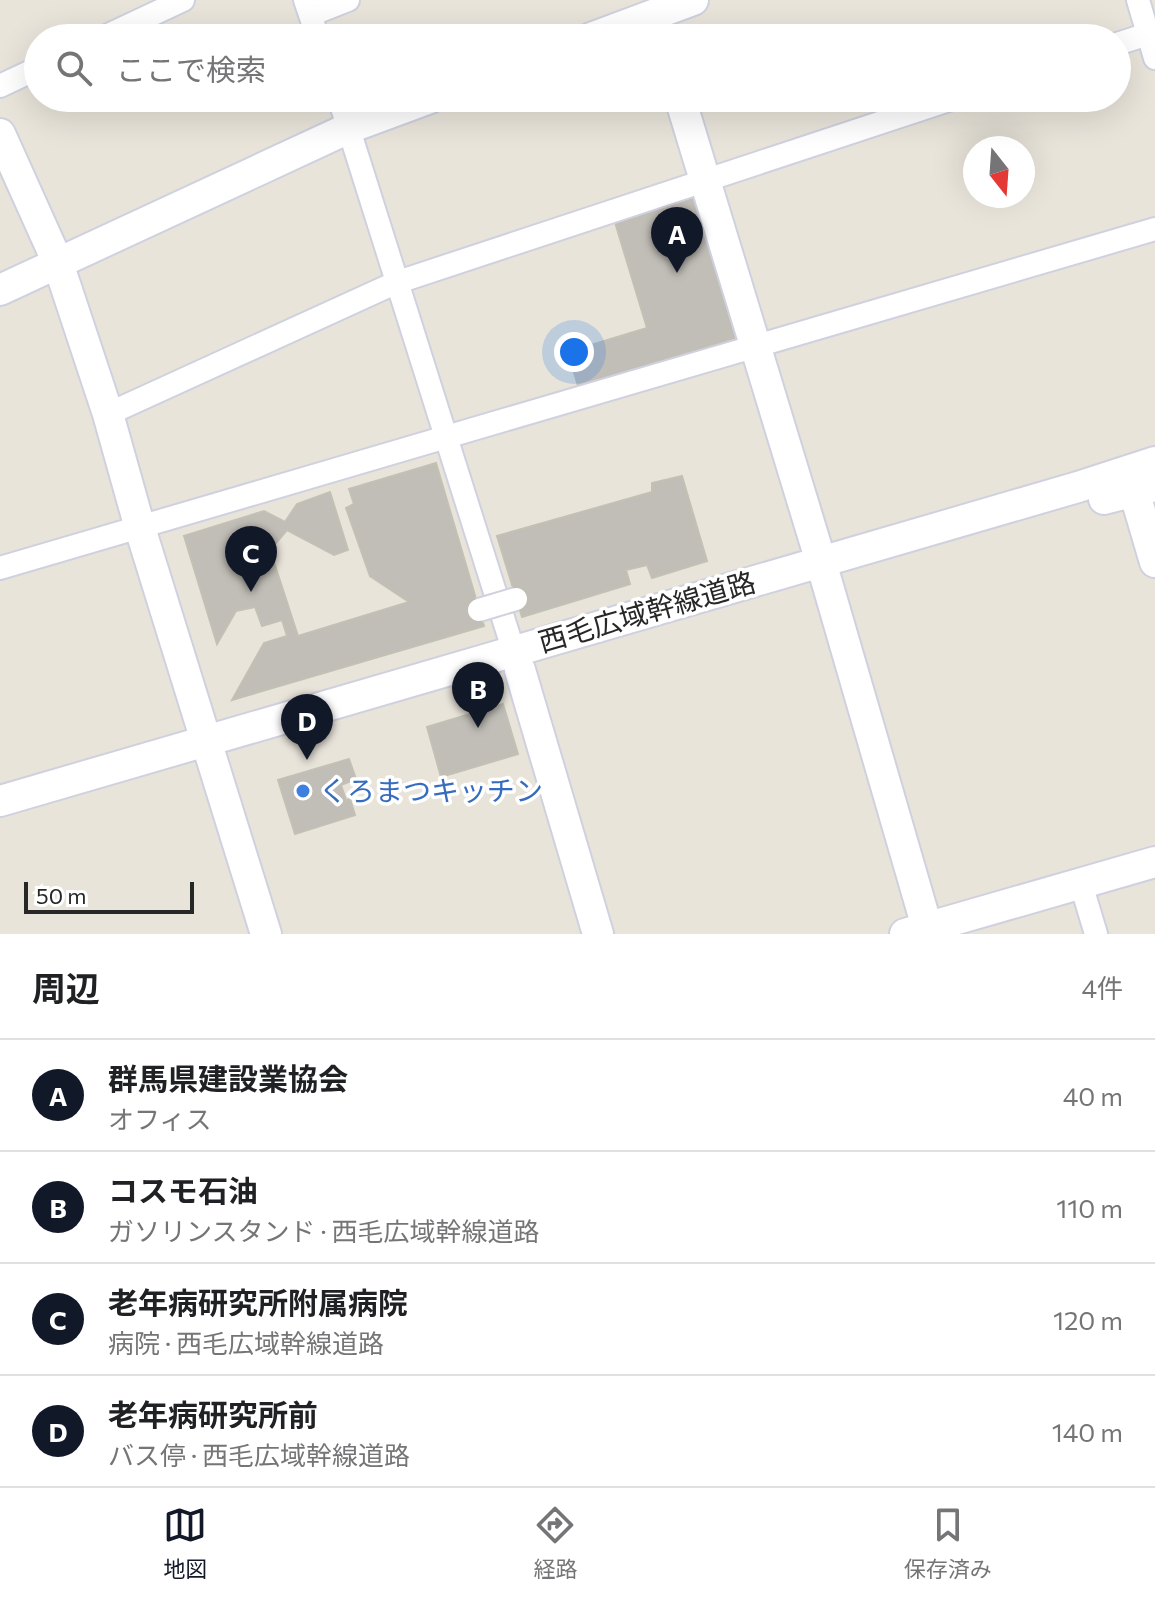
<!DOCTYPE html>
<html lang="ja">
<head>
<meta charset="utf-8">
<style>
  :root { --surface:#fff; --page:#f6f6f6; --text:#202124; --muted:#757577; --line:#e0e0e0; --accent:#111827 }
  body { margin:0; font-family:Commissioner,"Noto Sans JP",sans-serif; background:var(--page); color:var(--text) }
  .compass { position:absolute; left:963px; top:136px; width:72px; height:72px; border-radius:50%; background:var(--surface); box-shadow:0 8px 32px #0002; rotate:163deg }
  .scale { position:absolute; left:24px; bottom:20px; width:170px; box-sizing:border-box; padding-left:8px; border:4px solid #272727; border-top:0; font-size:22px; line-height:28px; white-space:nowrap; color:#272727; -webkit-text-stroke:6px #fff; paint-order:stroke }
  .you { position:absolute; left:574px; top:352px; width:28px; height:28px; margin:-20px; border:6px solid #fff; border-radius:50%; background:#1a73e8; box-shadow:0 0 0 12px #1a73e833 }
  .badge { display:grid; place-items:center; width:52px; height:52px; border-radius:50%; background:var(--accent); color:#fff; font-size:26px; font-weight:700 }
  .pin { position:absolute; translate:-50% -66px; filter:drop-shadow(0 2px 4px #0008) }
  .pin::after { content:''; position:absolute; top:42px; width:28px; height:24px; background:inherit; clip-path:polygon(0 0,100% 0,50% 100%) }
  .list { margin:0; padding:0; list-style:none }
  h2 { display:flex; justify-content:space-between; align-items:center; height:104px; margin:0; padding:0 32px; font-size:34px }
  h2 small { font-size:26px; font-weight:400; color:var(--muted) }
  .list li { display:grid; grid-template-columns:52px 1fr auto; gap:24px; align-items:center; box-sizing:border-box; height:112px; padding:0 32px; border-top:2px solid var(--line) }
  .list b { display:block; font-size:30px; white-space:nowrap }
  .list p { margin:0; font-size:26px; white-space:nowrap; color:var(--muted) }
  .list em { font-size:26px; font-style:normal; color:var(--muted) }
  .icon { flex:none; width:44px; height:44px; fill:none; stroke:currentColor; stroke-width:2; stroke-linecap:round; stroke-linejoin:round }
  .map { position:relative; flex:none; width:1155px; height:934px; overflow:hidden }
  .search { position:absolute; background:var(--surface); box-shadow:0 8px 32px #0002; left:24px; right:24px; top:24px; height:88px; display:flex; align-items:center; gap:20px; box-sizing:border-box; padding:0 28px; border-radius:44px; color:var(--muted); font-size:30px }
  .sheet { height:552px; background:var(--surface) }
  nav { display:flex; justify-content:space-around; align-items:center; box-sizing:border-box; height:112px; border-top:2px solid var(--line); background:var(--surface); font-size:22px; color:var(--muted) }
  nav a { display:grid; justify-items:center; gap:4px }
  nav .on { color:var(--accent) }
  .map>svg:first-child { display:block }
</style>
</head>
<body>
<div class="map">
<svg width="1155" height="934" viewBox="0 0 1155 934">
  <rect width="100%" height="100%" fill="#e8e4da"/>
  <path fill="#c1bdb7" stroke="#c3c0b4" stroke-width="2" d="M699,194L742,336L578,386L568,352L647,328L614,219Z
    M436,463L484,626L232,700L264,643L287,636L282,620L262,626L255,607L236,611L217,644L184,536L264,511L285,522L297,504L330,492L348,550L334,555L287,530L270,550L298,636L409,602L370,576L346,508L354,504L349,489Z
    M682,476L707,561L652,578L647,565L626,570L630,584L522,617L497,536L652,492V483Z
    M503,704L518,754L441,777L427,727Z
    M349,759L356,779L341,785L346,800L350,799L355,815L295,834L278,780Z"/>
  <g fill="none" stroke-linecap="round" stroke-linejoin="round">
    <g stroke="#d0d1df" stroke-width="26">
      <path id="street" d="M305,0L318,38
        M1138,0L1155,58
        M310,15L348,0
        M102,38L183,0
        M1117,44L1148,34
        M0,86L38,68
        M339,98L518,665
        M108,414L395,283L955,98
        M0,568L1155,229
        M1081,884L1096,934"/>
    </g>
    <g stroke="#d0d1df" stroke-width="34">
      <path id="secondary" d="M591,38L693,0
        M680,98L821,562L929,934
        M0,134L58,263L108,414L140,528L266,934
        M0,290L349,128L430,98
        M1134,491L1155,562
        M1104,499L1155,486
        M520,670L598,934
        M0,801L1078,487L1155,462
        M905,934L1155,862"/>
    </g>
    <use href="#street" stroke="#fff" stroke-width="22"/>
    <use href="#secondary" stroke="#fff" stroke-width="30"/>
    <g stroke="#d0d1df" stroke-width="26" stroke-linecap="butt">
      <path id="street-bridge" d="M479,610L516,599"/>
    </g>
    <use href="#street-bridge" stroke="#fff" stroke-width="22"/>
  </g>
  <circle fill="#3f7fe0" stroke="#fff" stroke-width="3" cx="303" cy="791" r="8"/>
  <g text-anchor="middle" stroke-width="7" stroke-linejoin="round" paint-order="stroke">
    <g font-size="28" fill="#272727" stroke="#fff">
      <text transform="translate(647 612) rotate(-16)" y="10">西毛広域幹線道路</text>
    </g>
    <g font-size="28" fill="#366cbe" stroke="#fff" text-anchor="start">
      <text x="319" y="801">くろまつキッチン</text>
    </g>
  </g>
</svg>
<svg class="compass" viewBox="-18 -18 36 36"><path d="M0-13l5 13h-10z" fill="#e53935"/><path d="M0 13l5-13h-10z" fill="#757577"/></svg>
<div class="scale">50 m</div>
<div class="you"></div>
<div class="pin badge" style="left:677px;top:273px">A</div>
<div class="pin badge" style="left:478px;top:728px">B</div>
<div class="pin badge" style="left:251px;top:592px">C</div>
<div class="pin badge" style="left:307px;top:760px">D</div>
<div class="search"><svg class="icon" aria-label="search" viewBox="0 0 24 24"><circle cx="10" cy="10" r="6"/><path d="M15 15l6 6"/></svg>ここで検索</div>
</div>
<section class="sheet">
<h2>周辺<small>4件</small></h2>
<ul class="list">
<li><span class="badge">A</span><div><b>群馬県建設業協会</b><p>オフィス</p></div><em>40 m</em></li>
<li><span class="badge">B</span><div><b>コスモ石油</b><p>ガソリンスタンド · 西毛広域幹線道路</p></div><em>110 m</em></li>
<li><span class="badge">C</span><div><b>老年病研究所附属病院</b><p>病院 · 西毛広域幹線道路</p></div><em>120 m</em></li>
<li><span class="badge">D</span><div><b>老年病研究所前</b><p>バス停 · 西毛広域幹線道路</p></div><em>140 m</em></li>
</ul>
</section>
<nav>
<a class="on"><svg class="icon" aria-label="map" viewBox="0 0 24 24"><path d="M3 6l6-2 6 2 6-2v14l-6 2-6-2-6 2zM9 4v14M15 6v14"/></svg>地図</a>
<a><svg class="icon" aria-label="directions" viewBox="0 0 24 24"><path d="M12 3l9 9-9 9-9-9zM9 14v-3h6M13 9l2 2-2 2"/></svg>経路</a>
<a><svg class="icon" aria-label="saved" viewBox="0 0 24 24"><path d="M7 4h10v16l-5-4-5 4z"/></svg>保存済み</a>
</nav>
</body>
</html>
